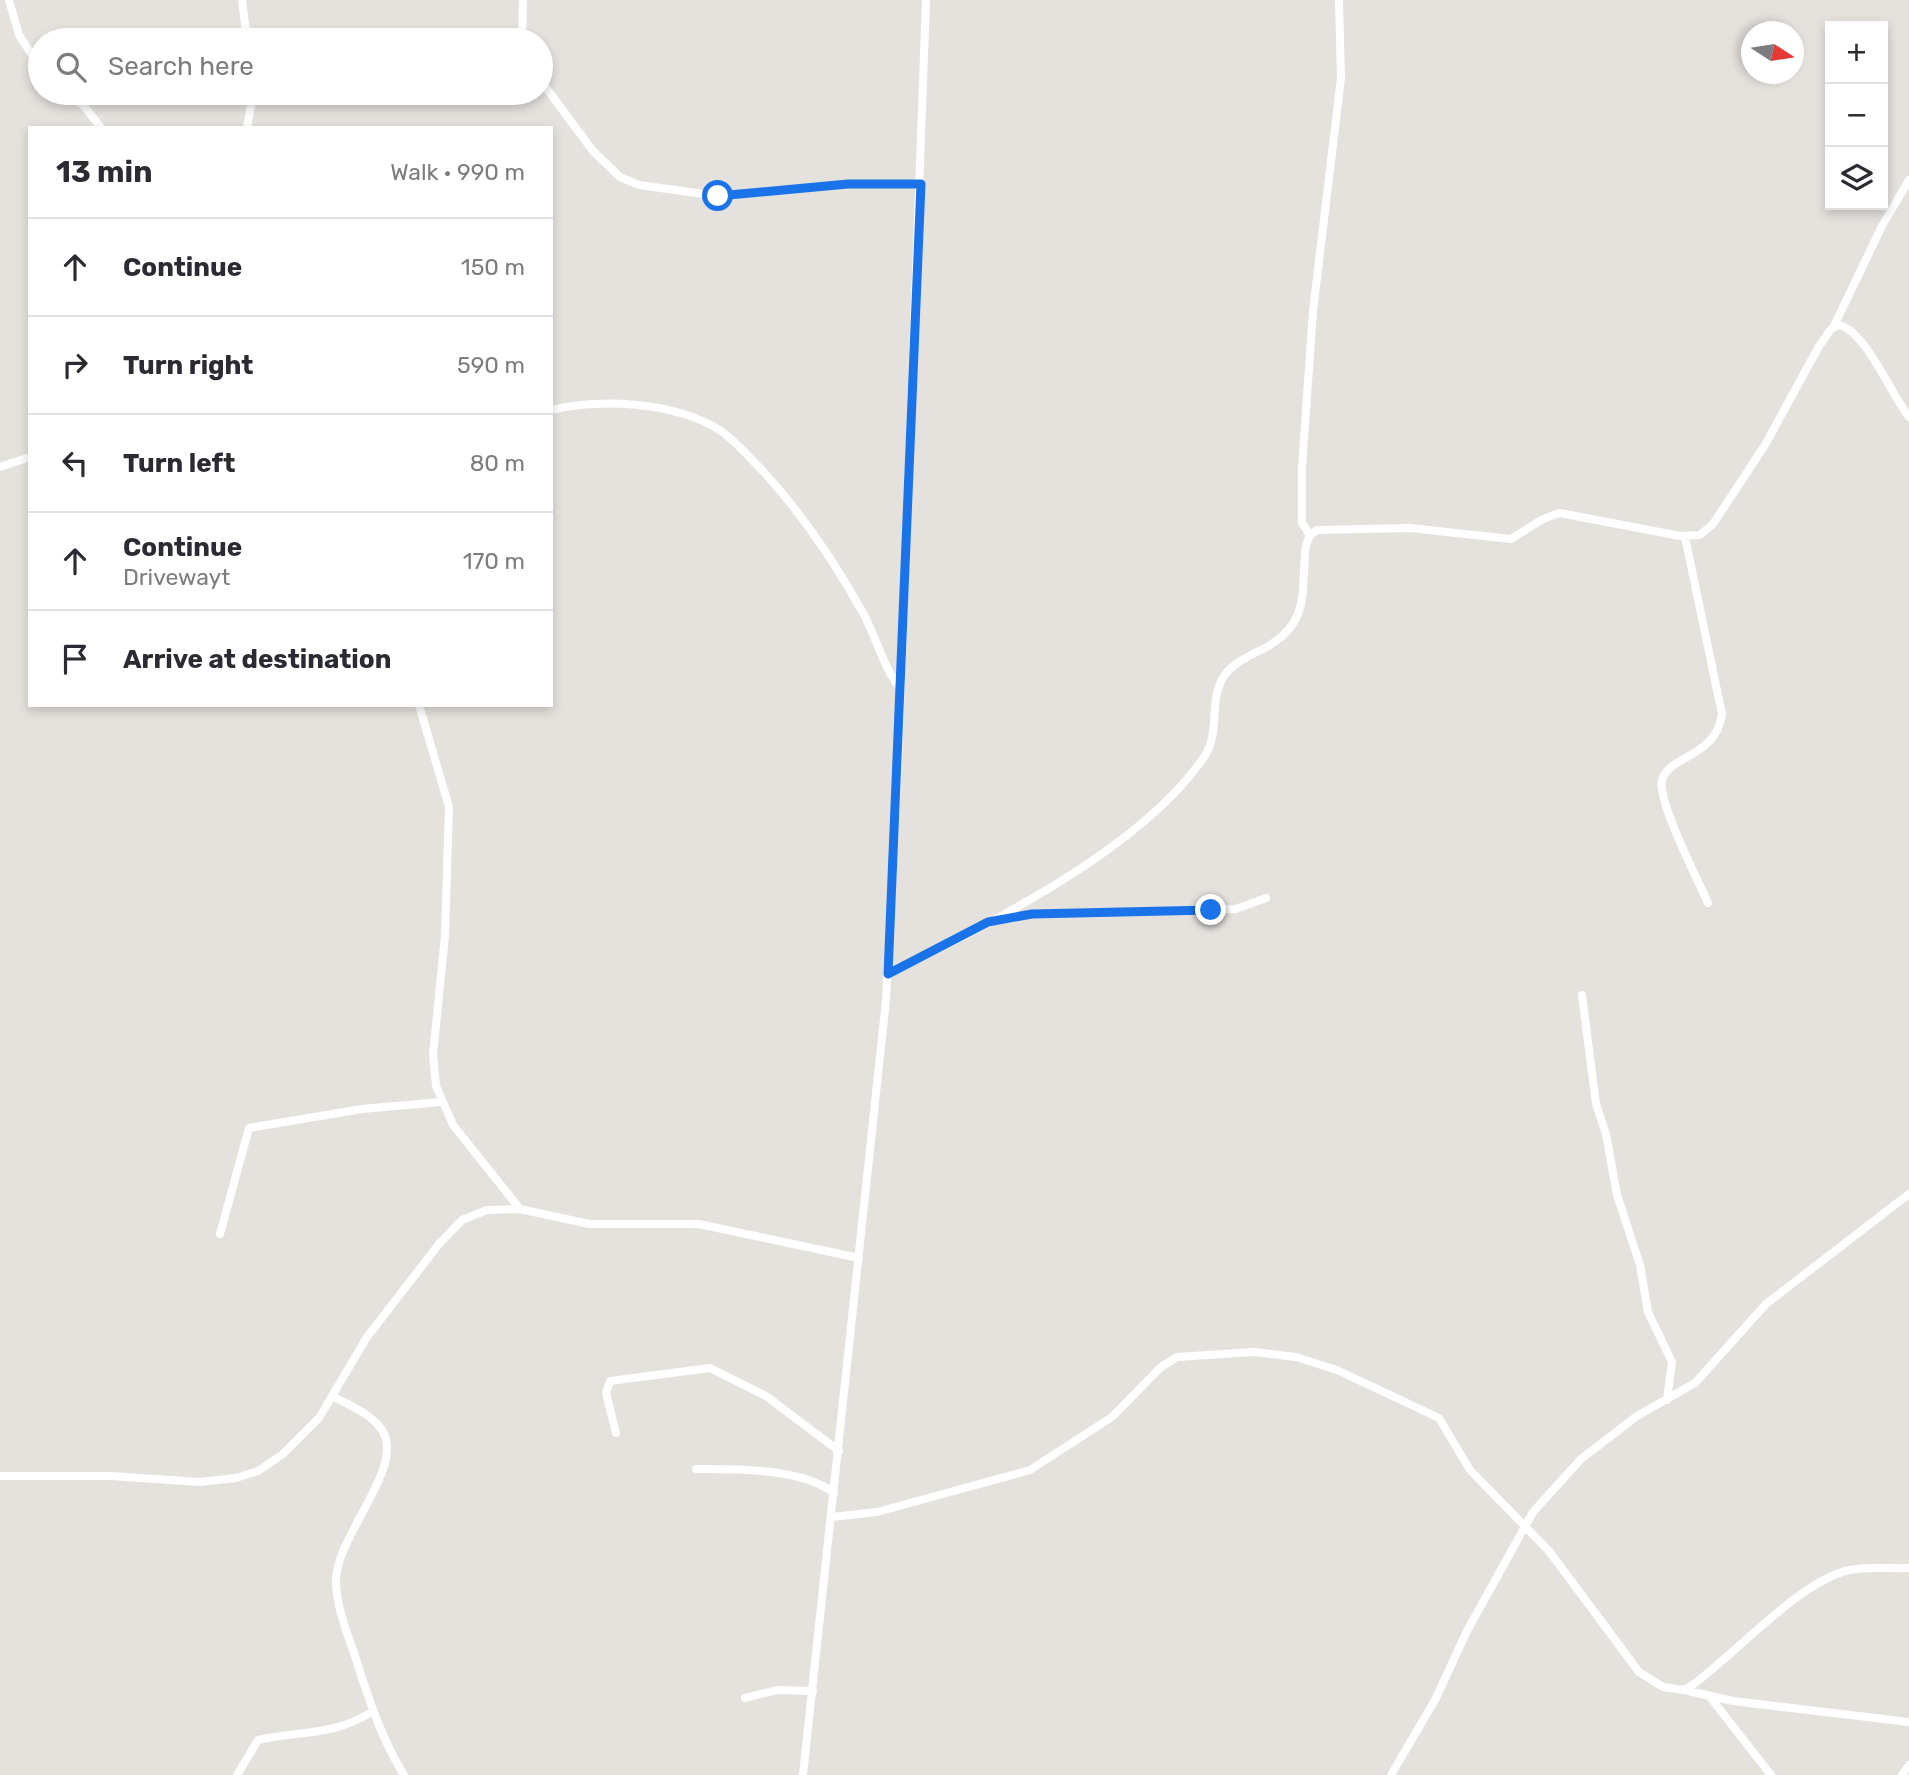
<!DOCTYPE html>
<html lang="en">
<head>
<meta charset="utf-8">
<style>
  :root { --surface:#fff; --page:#f2f2f3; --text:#2b2b33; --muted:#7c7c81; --line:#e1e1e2 }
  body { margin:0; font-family:Rubik,sans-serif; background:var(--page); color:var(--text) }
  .controls { position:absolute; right:21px; top:21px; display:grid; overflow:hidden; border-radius:0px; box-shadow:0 4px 10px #0003 }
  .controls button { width:63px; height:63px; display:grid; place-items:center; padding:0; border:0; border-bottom:2px solid var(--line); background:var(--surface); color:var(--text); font:35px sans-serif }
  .compass { position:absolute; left:1741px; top:21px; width:63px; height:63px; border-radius:50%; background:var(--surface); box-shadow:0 4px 10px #0003; rotate:102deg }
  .stop { position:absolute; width:21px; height:21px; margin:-16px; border:5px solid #1a73e8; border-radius:50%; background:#fff }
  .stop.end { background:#1a73e8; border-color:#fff; box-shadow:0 2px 7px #0008 }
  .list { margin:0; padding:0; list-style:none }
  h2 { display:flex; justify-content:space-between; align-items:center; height:91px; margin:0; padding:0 28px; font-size:30px }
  h2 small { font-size:23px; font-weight:400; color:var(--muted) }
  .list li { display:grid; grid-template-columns:46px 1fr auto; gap:21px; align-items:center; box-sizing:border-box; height:98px; padding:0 28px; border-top:2px solid var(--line) }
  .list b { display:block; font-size:26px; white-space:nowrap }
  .list p { margin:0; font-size:23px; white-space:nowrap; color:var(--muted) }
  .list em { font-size:23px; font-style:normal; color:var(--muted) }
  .icon { flex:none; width:38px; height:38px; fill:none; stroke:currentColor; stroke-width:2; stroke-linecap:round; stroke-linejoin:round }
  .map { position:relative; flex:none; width:1909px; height:1775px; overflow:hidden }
  .search { position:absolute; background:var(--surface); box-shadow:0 4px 10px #0003; left:28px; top:28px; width:525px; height:77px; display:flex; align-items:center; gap:18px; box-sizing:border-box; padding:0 24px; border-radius:38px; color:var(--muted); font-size:26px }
  .panel { position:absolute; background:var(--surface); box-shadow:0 4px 10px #0003; left:28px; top:126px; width:525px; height:581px; border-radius:0px }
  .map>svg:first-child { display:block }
</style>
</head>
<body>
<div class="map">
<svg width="1909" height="1775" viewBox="0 0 1909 1775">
  <rect width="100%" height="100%" fill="#e5e2de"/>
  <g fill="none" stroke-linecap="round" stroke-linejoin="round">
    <path stroke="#fff" stroke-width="8" d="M9,0L19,35L40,67
      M242,0L247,40
      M522,40L523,0
      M541,81L593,151L620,177L639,185L718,196L848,184H921
      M67,93L84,106L101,128
      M247,128L253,93
      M1834,326L1882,226L1909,180
      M551,410C601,398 673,402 718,429C734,439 748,456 761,469C802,513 834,561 863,613C875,634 886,675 901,688
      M0,467L30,457
      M1310,535L1302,523V467L1313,311L1341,78L1339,0
      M1685,537L1722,714C1716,758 1669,755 1662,780C1657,801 1698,880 1708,903
      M419,705L449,807L445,936L433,1054L436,1086L453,1125L520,1209
      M994,921L1032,914L1236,909L1266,898
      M888,974C987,925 1141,850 1204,757C1221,733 1208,700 1224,676C1233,663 1249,656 1263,649C1312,623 1300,593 1306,545L1310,535L1317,530L1410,528L1511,539L1543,519L1560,513L1680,536L1700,535L1713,524L1765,445L1818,348L1831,329L1838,325C1864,328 1892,396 1909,417
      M1582,995L1596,1104L1606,1134L1617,1195L1640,1265L1648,1312L1672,1362L1667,1400
      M220,1234L249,1128L362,1109L441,1102
      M334,1397C349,1405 368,1413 379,1426C412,1463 334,1535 336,1583C337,1609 347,1632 355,1656C368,1697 381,1738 404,1775
      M616,1433L606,1393L610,1381L710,1368L766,1396L839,1451
      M696,1469C737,1469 802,1468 834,1493
      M0,1476H111L199,1482L236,1478L258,1471L283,1454L319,1418L367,1337L439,1244L462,1220L487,1210L520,1209L589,1224H699L859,1258
      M832,1517L877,1512L1030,1470L1112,1417L1161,1367L1177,1357L1254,1352L1296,1357L1337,1370L1439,1418L1470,1470L1549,1551L1639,1672L1663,1687L1684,1690L1691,1686C1736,1654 1798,1582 1849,1570C1869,1566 1889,1569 1909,1568
      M1684,1690L1733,1701L1909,1722
      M1710,1697L1771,1775
      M745,1698L777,1690L813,1691
      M237,1775L258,1740C301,1730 333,1737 373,1711
      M803,1775L886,1000L898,764L926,0
      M1391,1775L1435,1700L1467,1631L1533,1512L1581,1459L1637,1416L1695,1383L1766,1304L1909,1194
      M1902,1775L1909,1765"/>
  </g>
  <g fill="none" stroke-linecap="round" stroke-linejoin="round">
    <path stroke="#1a73e8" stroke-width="9" d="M718,196L848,184H921L888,974L988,922L1032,914L1211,910"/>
  </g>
</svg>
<div class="controls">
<button>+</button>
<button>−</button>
<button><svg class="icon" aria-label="layers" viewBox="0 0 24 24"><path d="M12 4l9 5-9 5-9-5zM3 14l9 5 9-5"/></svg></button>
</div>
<svg class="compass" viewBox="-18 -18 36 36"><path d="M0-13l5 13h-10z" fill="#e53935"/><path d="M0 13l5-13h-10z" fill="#7c7c81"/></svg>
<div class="stop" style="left:718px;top:196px"></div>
<div class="stop end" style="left:1211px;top:910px"></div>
<div class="search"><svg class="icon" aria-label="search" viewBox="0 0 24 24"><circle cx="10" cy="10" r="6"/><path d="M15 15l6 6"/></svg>Search here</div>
<section class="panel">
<h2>13 min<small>Walk · 990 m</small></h2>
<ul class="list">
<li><svg class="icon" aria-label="ahead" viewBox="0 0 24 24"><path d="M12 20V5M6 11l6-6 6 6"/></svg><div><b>Continue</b></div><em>150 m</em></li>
<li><svg class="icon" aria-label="right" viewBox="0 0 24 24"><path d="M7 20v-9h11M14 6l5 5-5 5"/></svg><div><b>Turn right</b></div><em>590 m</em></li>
<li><svg class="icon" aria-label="left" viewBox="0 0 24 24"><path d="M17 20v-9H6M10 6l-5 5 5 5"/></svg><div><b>Turn left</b></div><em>80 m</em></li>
<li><svg class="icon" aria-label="ahead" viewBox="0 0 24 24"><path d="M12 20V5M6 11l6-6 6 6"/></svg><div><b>Continue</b><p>Drivewayt</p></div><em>170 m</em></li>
<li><svg class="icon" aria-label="arrive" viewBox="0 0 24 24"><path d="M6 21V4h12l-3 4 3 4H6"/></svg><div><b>Arrive at destination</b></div></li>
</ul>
</section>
</div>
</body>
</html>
